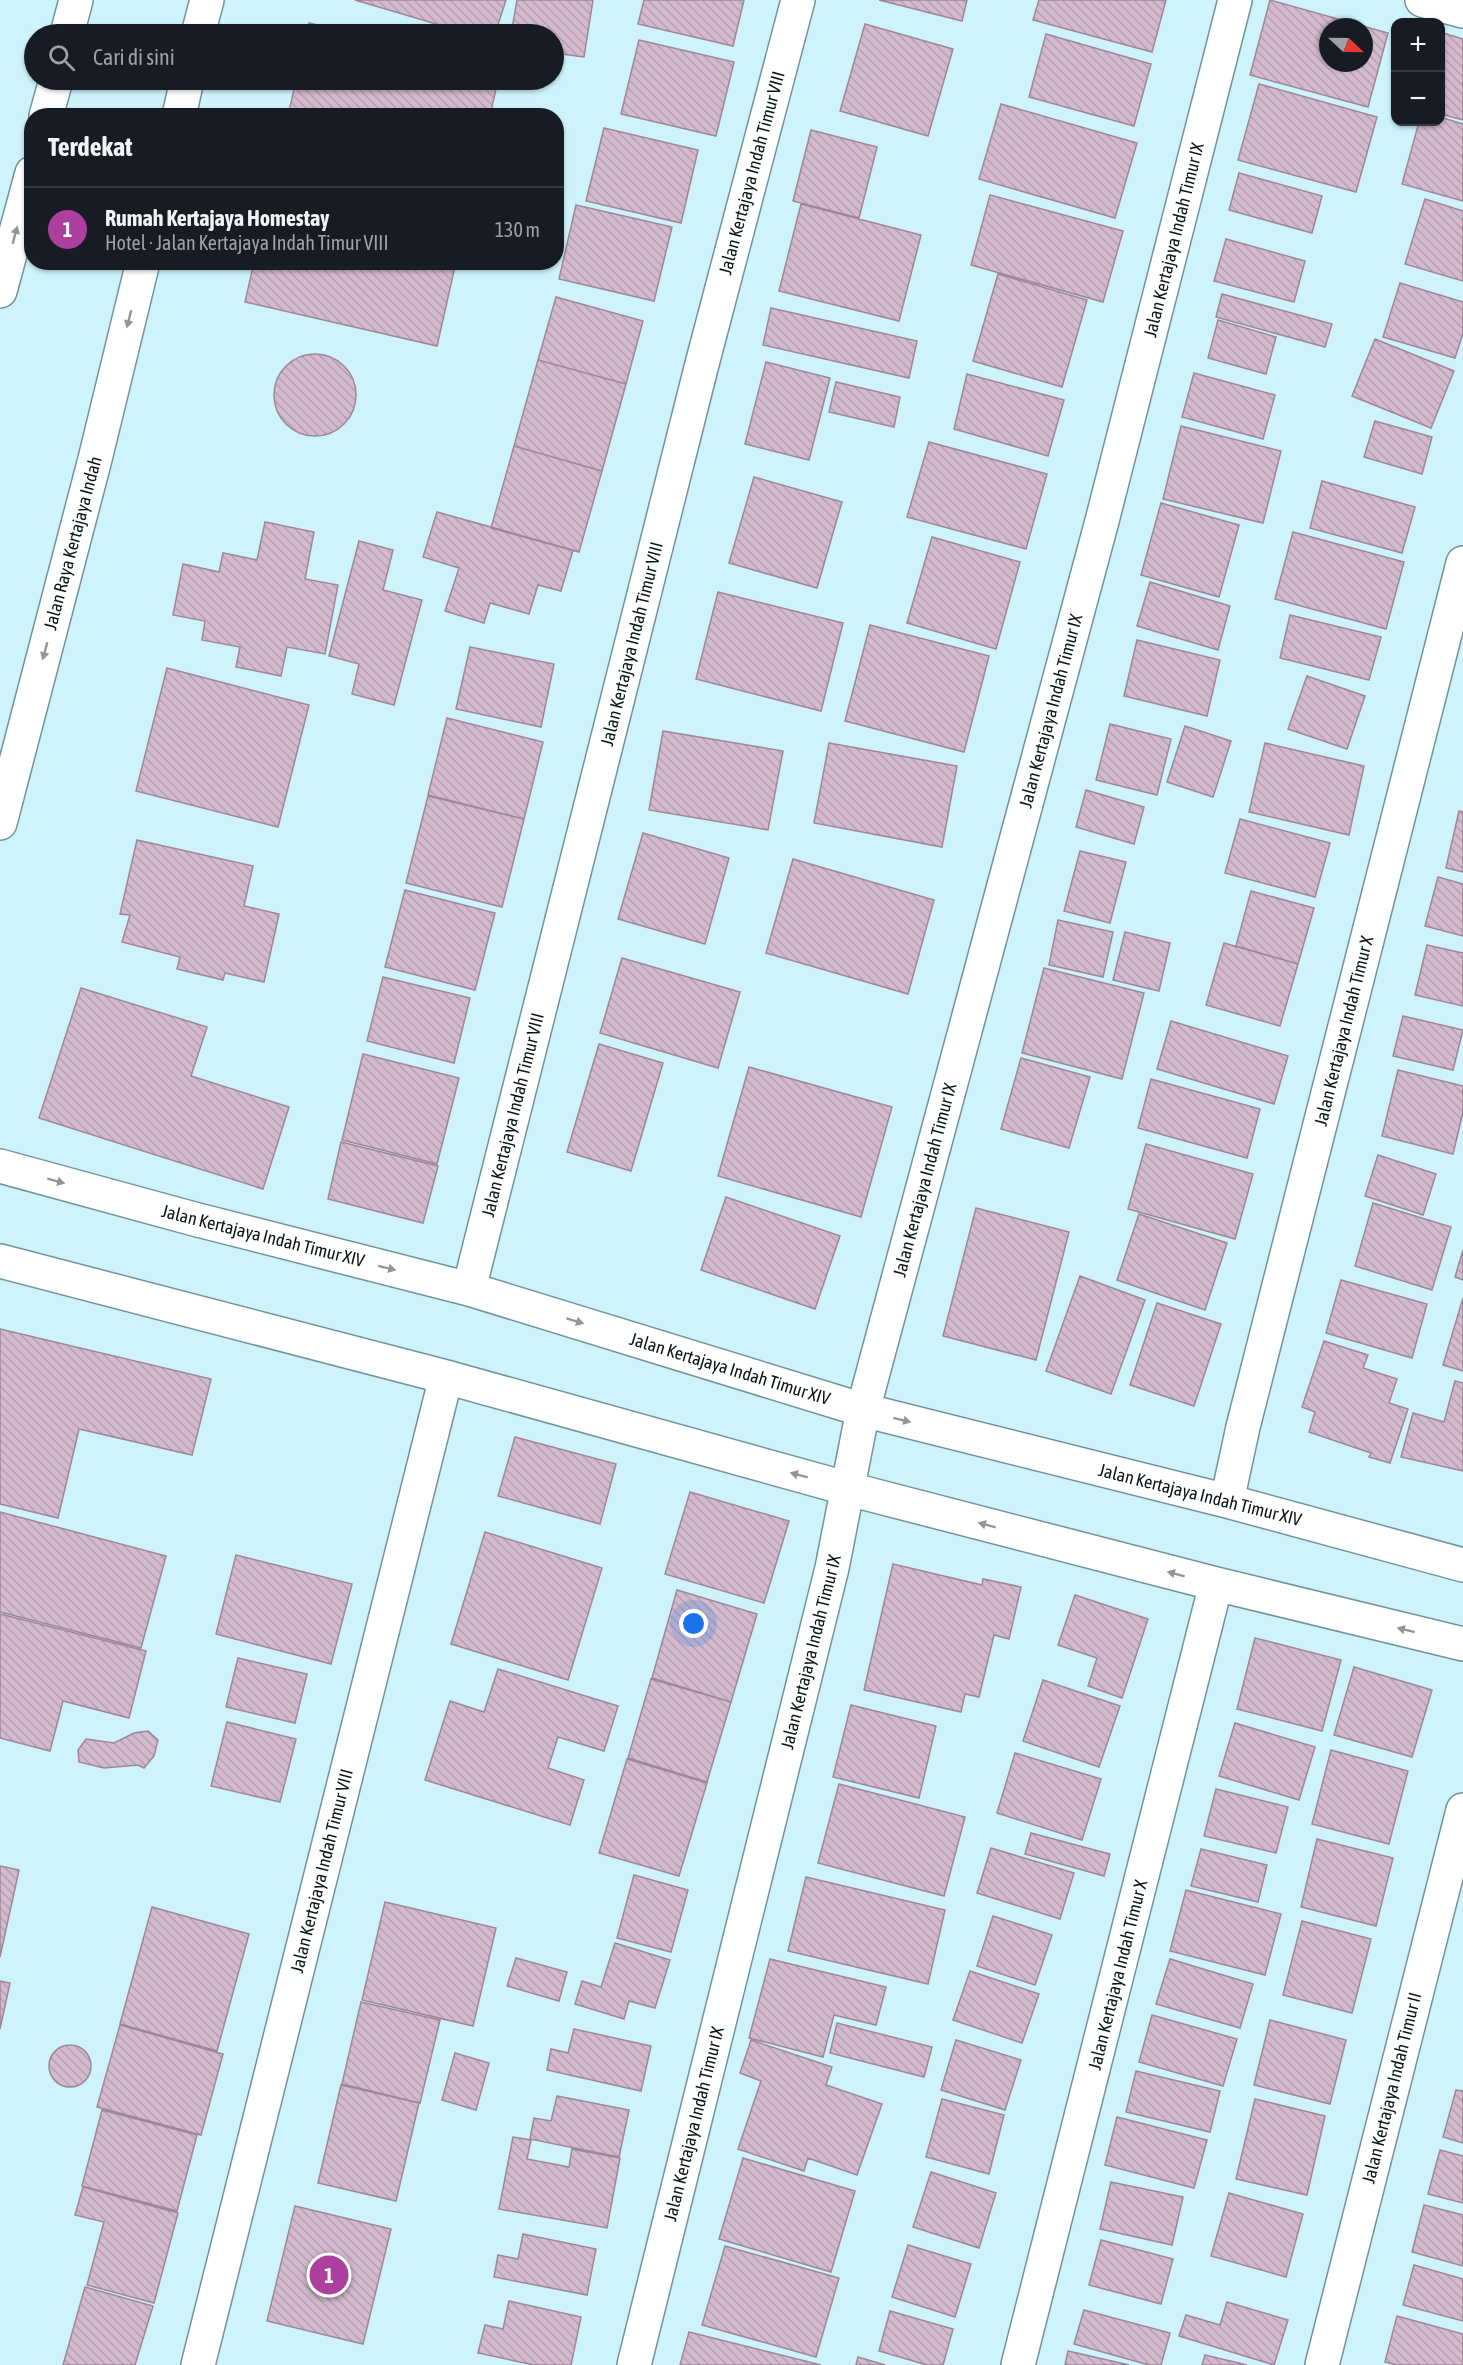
<!DOCTYPE html>
<html lang="id">
<head>
<meta charset="utf-8">
<style>
  :root { --surface:#171b24; --page:#242831; --text:#f1f3f6; --muted:#9ea1a6; --line:#363941; --accent:#ad409f }
  body { margin:0; font-family:"Asap Condensed",sans-serif; background:var(--page); color:var(--text) }
  .controls { position:absolute; right:18px; top:18px; display:grid; overflow:hidden; border-radius:12px; box-shadow:0 2px 4px #0004 }
  .controls button { width:54px; height:54px; display:grid; place-items:center; padding:0; border:0; border-bottom:2px solid var(--line); background:var(--surface); color:var(--text); font:30px sans-serif }
  .compass { position:absolute; left:1319px; top:18px; width:54px; height:54px; border-radius:50%; background:var(--surface); box-shadow:0 2px 4px #0004; rotate:112deg }
  .you { position:absolute; left:694px; top:1624px; width:21px; height:21px; margin:-15px; border:4px solid #fff; border-radius:50%; background:#1a73e8; box-shadow:0 0 0 9px #1a73e833 }
  .badge { display:grid; place-items:center; width:39px; height:39px; border-radius:50%; background:var(--accent); color:#fff; font-size:20px; font-weight:700 }
  .pin { position:absolute; translate:-50% -50%; border:3px solid #fff; box-shadow:0 2px 6px #0006 }
  .list { margin:0; padding:0; list-style:none }
  h2 { display:flex; justify-content:space-between; align-items:center; height:78px; margin:0; padding:0 24px; font-size:26px }
  h2 small { font-size:20px; font-weight:400; color:var(--muted) }
  .list li { display:grid; grid-template-columns:39px 1fr auto; gap:18px; align-items:center; box-sizing:border-box; height:84px; padding:0 24px; border-top:2px solid var(--line) }
  .list b { display:block; font-size:22px; white-space:nowrap }
  .list p { margin:0; font-size:20px; white-space:nowrap; color:var(--muted) }
  .list em { font-size:20px; font-style:normal; color:var(--muted) }
  .icon { flex:none; width:33px; height:33px; fill:none; stroke:currentColor; stroke-width:2; stroke-linecap:round; stroke-linejoin:round }
  .map { position:relative; flex:none; width:1463px; height:2365px; overflow:hidden }
  .search { position:absolute; background:var(--surface); box-shadow:0 2px 4px #0004; left:24px; top:24px; width:540px; height:66px; display:flex; align-items:center; gap:15px; box-sizing:border-box; padding:0 21px; border-radius:33px; color:var(--muted); font-size:22px }
  .panel { position:absolute; background:var(--surface); box-shadow:0 2px 4px #0004; left:24px; top:108px; width:540px; height:162px; border-radius:24px }
  .map>svg:first-child { display:block }
</style>
</head>
<body>
<div class="map">
<svg width="1463" height="2365" viewBox="0 0 1463 2365">
  <defs>
    <pattern id="building-back-hatch" width="6" height="6" patternUnits="userSpaceOnUse" patternTransform="scale(1.5)"><rect width="6" height="6" fill="#d4bace"/><path d="M-1 5l2 2M0 0l6 6M5-1l2 2" fill="none" stroke="#b49fb0"/></pattern>
  </defs>
  <rect width="100%" height="100%" fill="#cef3fb"/>
  <path fill="url(#building-back-hatch)" stroke="#9e8699" stroke-width="1.5" fill-rule="evenodd" d="M355,0H506L495,34H470Z
    M517,0H593L584,57L554,53V34H511Z
    M644,0H744L733,46L638,24Z
    M879,0H967L962,21Z
    M1039,0H1166L1152,52L1033,20Z
    M1270,0L1388,33L1368,107L1250,75ZM1328,27H1364V63H1328Z
    M309,23L358,34H307Z
    M865,24L953,49L928,136L840,111Z
    M1440,32L1463,39V120L1440,114Z
    M1046,34L1151,64L1134,126L1029,97Z
    M639,40L734,62L716,136L621,114Z
    M296,80H498L490,116H288Z
    M1259,84L1377,117L1356,192L1238,160Z
    M1001,104L1137,143L1115,218L979,179Z
    M1440,117L1463,124V201L1402,184L1419,122H1440Z
    M604,128L698,150L681,223L586,201Z
    M811,130L877,147L859,218L793,201Z
    M1239,173L1322,196L1312,233L1229,210Z
    M990,195L1123,231L1103,302L971,265Z
    M1425,199L1463,211V281L1405,264Z
    M801,204L921,235L899,321L779,291Z
    M576,205L672,227L654,301L559,279Z
    M1226,239L1305,261L1294,302L1214,281Z
    M254,262H456L437,346L245,302Z
    M998,274L1087,300L1062,387L973,361Z
    M1400,283L1463,302V333L1455,358L1383,337Z
    M1222,294L1332,324L1325,347L1216,317Z
    M556,297L643,321L626,384L538,360Z
    M771,308L917,341L909,378L763,345Z
    M1218,320L1276,337L1266,374L1208,358Z
    M1375,339L1454,371L1431,428L1352,396Z
    M274 395a41 41 0 1 1 82 0a41 41 0 1 1-82 0Z
    M538,360L626,384L602,471L514,446Z
    M766,362L830,378L809,460L745,444Z
    M1194,373L1275,395L1263,439L1182,417Z
    M967,374L1064,400L1048,456L954,429Z
    M836,382L900,397L894,427L829,412Z
    M1375,421L1432,437L1422,474L1364,457Z
    M1181,426L1281,451L1263,523L1163,499Z
    M929,442L1047,474L1026,549L907,517Z
    M514,446L602,471L579,552L491,528Z
    M754,477L842,502L817,588L729,563Z
    M1322,481L1415,507L1402,553L1310,528Z
    M1161,503L1239,525L1219,597L1141,575Z
    M437,512L573,550L561,591L538,585L529,614L490,603L484,623L445,611L459,568L423,557Z
    M265,522L314,532L305,579L338,585L325,654L287,647L281,676L236,667L240,647L202,640L205,621L173,615L183,564L219,572L223,553L257,560Z
    M1293,532L1404,562L1386,629L1275,599Z
    M932,537L1020,562L996,649L907,623Z
    M359,541L393,550L383,590L422,600L394,705L352,694L359,664L329,656Z
    M1150,582L1230,606L1218,650L1137,626Z
    M718,592L843,623L821,711L696,679Z
    M1290,615L1381,637L1369,680L1280,658Z
    M870,625L989,656L964,752L845,721Z
    M1137,640L1220,660L1207,716L1124,696Z
    M470,647L554,664L541,727L456,709Z
    M167,668L309,705L278,827L136,791Z
    M1307,676L1365,696L1347,749L1288,729Z
    M447,718L543,742L524,819L428,795Z
    M1110,724L1171,739L1157,795L1096,780Z
    M1185,726L1231,741L1213,797L1167,782Z
    M663,731L783,751L768,830L649,810Z
    M829,743L957,766L942,847L814,823Z
    M1265,743L1364,766L1349,835L1249,812Z
    M1086,790L1144,807L1134,844L1076,827Z
    M428,796L524,819L502,907L406,883Z
    M1459,811L1463,812V872L1446,868Z
    M1240,819L1330,843L1315,897L1225,873Z
    M643,833L729,858L705,944L618,919Z
    M137,840L253,866L244,906L279,914L264,982L225,973L223,980L177,969L180,957L122,942L130,915L120,914Z
    M1080,851L1126,862L1110,923L1064,911Z
    M793,859L934,900L908,994L766,953Z
    M1438,877L1463,884V936L1425,926Z
    M405,890L495,913L475,990L385,967Z
    M1251,891L1314,908L1298,964L1236,946Z
    M1058,920L1113,932L1103,977L1049,965Z
    M1125,932L1170,943L1159,991L1113,980Z
    M1224,943L1298,964L1280,1026L1206,1005Z
    M1427,945L1463,953V1006L1415,995Z
    M622,958L740,992L718,1068L600,1033Z
    M1044,968L1144,993L1122,1079L1022,1053Z
    M383,977L470,998L454,1063L367,1041Z
    M81,988L207,1027L191,1076L289,1107L263,1189L39,1118Z
    M1403,1016L1463,1030L1453,1070L1393,1056Z
    M1171,1021L1288,1056L1274,1104L1157,1069Z
    M599,1044L663,1063L631,1171L567,1152Z
    M363,1054L459,1078L437,1164L342,1140Z
    M1021,1058L1090,1077L1069,1148L1001,1129Z
    M749,1067L892,1107L861,1217L718,1176Z
    M1398,1070L1463,1086V1112L1453,1154L1382,1136Z
    M1151,1079L1260,1109L1247,1158L1138,1128Z
    M341,1142L438,1166L423,1223L328,1199Z
    M1146,1144L1253,1174L1235,1239L1128,1209Z
    M1378,1155L1436,1174L1423,1215L1365,1196Z
    M726,1197L840,1236L815,1309L701,1270Z
    M1373,1203L1451,1227L1432,1290L1355,1266Z
    M976,1208L1069,1232L1036,1360L943,1336Z
    M1139,1214L1227,1243L1205,1310L1117,1280Z
    M1463,1250V1280L1455,1277Z
    M1080,1276L1145,1300L1111,1394L1046,1371Z
    M1341,1280L1427,1304L1412,1358L1326,1333Z
    M1463,1298V1371L1443,1365Z
    M1157,1303L1221,1324L1194,1406L1130,1385Z
    M0,1329L211,1379L192,1455L79,1429L58,1518L0,1504Z
    M1324,1341L1368,1355L1363,1368L1397,1379L1389,1403L1408,1409L1390,1463L1369,1457L1371,1453L1309,1432L1315,1412L1302,1407Z
    M1455,1381L1463,1383V1471L1401,1457L1413,1413L1444,1422Z
    M515,1437L616,1464L600,1524L498,1496Z
    M690,1492L789,1521L764,1603L665,1574Z
    M0,1512L166,1556L141,1648L0,1612Z
    M485,1532L602,1568L568,1680L451,1644Z
    M236,1555L352,1584L331,1664L216,1634Z
    M893,1564L982,1585L983,1579L1021,1587L1009,1639L994,1635L979,1697L965,1694L961,1712L864,1690Z
    M677,1590L757,1614L731,1702L652,1678Z
    M1075,1595L1148,1619L1122,1698L1088,1686L1097,1658L1058,1645Z
    M0,1614L146,1651L129,1718L63,1701L50,1751L0,1738Z
    M1255,1638L1341,1660L1322,1731L1237,1709Z
    M238,1658L307,1674L295,1723L226,1707Z
    M1354,1667L1432,1690L1412,1757L1334,1735Z
    M498,1669L618,1706L604,1751L558,1737L548,1768L584,1780L570,1825L425,1780L450,1701L484,1712Z
    M651,1679L731,1702L707,1782L628,1758Z
    M1043,1680L1120,1706L1099,1767L1023,1741Z
    M851,1705L936,1726L919,1798L833,1777Z
    M227,1722L296,1739L280,1802L211,1786Z
    M1235,1723L1315,1747L1299,1800L1219,1776Z
    M148,1731L158,1740L154,1756L144,1768L138,1765L104,1768L79,1762L78,1750L86,1739L114,1743L134,1733Z
    M1331,1750L1408,1771L1389,1844L1312,1824Z
    M1015,1753L1101,1779L1082,1840L997,1813Z
    M627,1759L707,1783L679,1876L599,1853Z
    M839,1784L965,1817L944,1896L818,1863Z
    M1216,1789L1288,1807L1276,1853L1204,1836Z
    M1031,1833L1110,1854L1104,1876L1025,1854Z
    M1317,1839L1393,1858L1376,1926L1301,1907Z
    M991,1848L1074,1873L1060,1919L977,1893Z
    M1201,1849L1267,1865L1258,1902L1191,1886Z
    M0,1866L19,1870L0,1957Z
    M634,1875L688,1890L671,1952L617,1938Z
    M806,1877L945,1910L928,1984L788,1951Z
    M1186,1890L1281,1914L1265,1975L1170,1951Z
    M385,1902L496,1928L473,2026L362,2000Z
    M152,1907L249,1934L217,2051L120,2024Z
    M993,1916L1052,1935L1035,1985L977,1966Z
    M1302,1921L1371,1939L1352,2013L1283,1995Z
    M615,1943L670,1960L655,2008L629,2001L624,2019L575,2004L582,1981L601,1987Z
    M516,1958L567,1972L559,2001L507,1986Z
    M770,1959L886,1987L876,2025L834,2015L823,2057L749,2038Z
    M1170,1959L1253,1984L1240,2028L1156,2004Z
    M970,1971L1039,1994L1022,2043L953,2020Z
    M0,1981L10,1983L0,2029Z
    M361,2002L440,2020L420,2103L342,2084Z
    M1152,2015L1237,2039L1223,2086L1139,2062Z
    M1270,2020L1346,2040L1330,2104L1254,2085Z
    M837,2023L932,2047L924,2077L830,2053Z
    M120,2025L223,2054L201,2135L97,2107Z
    M574,2029L651,2046L641,2091L547,2070L551,2049L568,2053Z
    M751,2040L832,2067L826,2085L882,2104L857,2175L808,2158L804,2171L738,2149L761,2081L740,2073Z
    M956,2040L1021,2060L1005,2110L941,2090Z
    M49 2066a21 21 0 1 1 42 0a21 21 0 1 1-42 0Z
    M455,2053L489,2063L476,2110L442,2100Z
    M1136,2071L1220,2091L1210,2132L1126,2112Z
    M341,2085L419,2103L396,2201L318,2183Z
    M1456,2090L1463,2091V2143L1443,2137Z
    M557,2096L629,2110L619,2157L530,2139L534,2118L551,2121Z
    M942,2099L1004,2115L989,2174L926,2157Z
    M1255,2099L1325,2116L1307,2195L1236,2179Z
    M102,2110L197,2135L177,2211L82,2186Z
    M1117,2117L1207,2140L1194,2188L1105,2165Z
    M513,2137L531,2140L527,2159L569,2167L572,2149L620,2158L607,2228L499,2209Z
    M1440,2150L1463,2156V2203L1428,2194Z
    M743,2158L855,2191L831,2272L719,2239Z
    M931,2172L996,2193L979,2248L913,2227Z
    M1111,2182L1183,2197L1172,2245L1100,2229Z
    M83,2187L178,2213L154,2303L87,2285L104,2222L75,2215Z
    M1229,2193L1303,2214L1286,2277L1211,2256Z
    M1424,2205L1463,2215V2266L1412,2252Z
    M295,2206L391,2229L363,2344L267,2321Z
    M523,2234L596,2249L587,2295L494,2277L498,2255L518,2259Z
    M1101,2240L1173,2259L1161,2304L1089,2285Z
    M908,2245L971,2264L955,2317L892,2297Z
    M725,2246L839,2278L816,2357L702,2325Z
    M1414,2265L1463,2279V2321L1403,2305Z
    M85,2287L153,2306L135,2365H63Z
    M509,2301L581,2317L571,2365H534L478,2353L485,2325L503,2329Z
    M1227,2302L1288,2320L1274,2365L1179,2336L1186,2315L1220,2325Z
    M1084,2310L1170,2333L1161,2365H1149L1074,2344Z
    M890,2311L953,2329L943,2365H927L879,2351Z
    M1397,2316L1463,2334V2365H1397L1385,2362Z
    M689,2332L821,2365H680Z
    M1068,2351L1129,2365H1065Z
    M1205,2355L1247,2365H1202Z
    M858,2357L885,2365H856Z"/>
  <g fill="none" stroke-linecap="round" stroke-linejoin="round">
    <g stroke="#71939a" stroke-width="36">
      <path id="minor" d="M1422,0L1463,11
        M0,1166L194,1219L469,1289L863,1410L1227,1501L1463,1565
        M0,1261L446,1377L849,1489L1216,1584L1463,1644
        M469,1289L702,364L798,0
        M1227,1501L1243,1427L1463,563
        M198,2365L446,1377
        M634,2365L832,1568L863,1410L1102,521L1235,0
        M1018,2365L1216,1584
        M1322,2365L1463,1810"/>
    </g>
    <g stroke="#71939a" stroke-width="36">
      <path id="primary" d="M67,34L76,0
        M198,34L207,0
        M46,116L56,80
        M179,116L187,80
        M0,291L32,173
        M0,823L95,459L143,262"/>
    </g>
    <use href="#minor" stroke="#fff" stroke-width="33"/>
    <use href="#primary" stroke="#fff" stroke-width="33"/>
  </g>
  <defs><path id="oneway-solid" d="M-6-.8H1V-3.2L6.5 0L1 3.2V.8H-6Z" transform="scale(1.5)"/></defs>
  <g fill="#909697">
    <use href="#oneway-solid" transform="translate(15 235) rotate(-75)"/>
    <use href="#oneway-solid" transform="translate(129 319) rotate(104)"/>
    <use href="#oneway-solid" transform="translate(45 651) rotate(105)"/>
    <use href="#oneway-solid" transform="translate(56 1181) rotate(15)"/>
    <use href="#oneway-solid" transform="translate(387 1268) rotate(14)"/>
    <use href="#oneway-solid" transform="translate(575 1321) rotate(17)"/>
    <use href="#oneway-solid" transform="translate(902 1420) rotate(14)"/>
    <use href="#oneway-solid" transform="translate(799 1475) rotate(-165)"/>
    <use href="#oneway-solid" transform="translate(987 1525) rotate(-165)"/>
    <use href="#oneway-solid" transform="translate(1176 1574) rotate(-165)"/>
    <use href="#oneway-solid" transform="translate(1406 1630) rotate(-166)"/>
  </g>
  <g text-anchor="middle" stroke-width="5" stroke-linejoin="round" paint-order="stroke">
    <g font-size="18" fill="#081618" stroke="#fff">
      <text transform="translate(752 173) rotate(-75)" y="6">Jalan Kertajaya Indah Timur VIII</text>
      <text transform="translate(1174 240) rotate(-76)" y="6">Jalan Kertajaya Indah Timur IX</text>
      <text transform="translate(73 543) rotate(-75)" y="6">Jalan Raya Kertajaya Indah</text>
      <text transform="translate(632 644) rotate(-76)" y="6">Jalan Kertajaya Indah Timur VIII</text>
      <text transform="translate(1051 711) rotate(-75)" y="6">Jalan Kertajaya Indah Timur IX</text>
      <text transform="translate(1344 1031) rotate(-76)" y="6">Jalan Kertajaya Indah Timur X</text>
      <text transform="translate(513 1115) rotate(-76)" y="6">Jalan Kertajaya Indah Timur VIII</text>
      <text transform="translate(925 1180) rotate(-75)" y="6">Jalan Kertajaya Indah Timur IX</text>
      <text transform="translate(263 1236) rotate(14)" y="6">Jalan Kertajaya Indah Timur XIV</text>
      <text transform="translate(730 1369) rotate(17)" y="6">Jalan Kertajaya Indah Timur XIV</text>
      <text transform="translate(1200 1495) rotate(14)" y="6">Jalan Kertajaya Indah Timur XIV</text>
      <text transform="translate(811 1652) rotate(-76)" y="6">Jalan Kertajaya Indah Timur IX</text>
      <text transform="translate(322 1871) rotate(-76)" y="6">Jalan Kertajaya Indah Timur VIII</text>
      <text transform="translate(1118 1975) rotate(-76)" y="6">Jalan Kertajaya Indah Timur X</text>
      <text transform="translate(1392 2088) rotate(-76)" y="6">Jalan Kertajaya Indah Timur II</text>
      <text transform="translate(694 2124) rotate(-76)" y="6">Jalan Kertajaya Indah Timur IX</text>
    </g>
  </g>
</svg>
<div class="controls">
<button>+</button>
<button>−</button>
</div>
<svg class="compass" viewBox="-18 -18 36 36"><path d="M0-13l5 13h-10z" fill="#e53935"/><path d="M0 13l5-13h-10z" fill="#9ea1a6"/></svg>
<div class="you"></div>
<div class="pin badge" style="left:329px;top:2275px">1</div>
<div class="search"><svg class="icon" aria-label="search" viewBox="0 0 24 24"><circle cx="10" cy="10" r="6"/><path d="M15 15l6 6"/></svg>Cari di sini</div>
<section class="panel">
<h2>Terdekat<small></small></h2>
<ul class="list">
<li><span class="badge">1</span><div><b>Rumah Kertajaya Homestay</b><p>Hotel · Jalan Kertajaya Indah Timur VIII</p></div><em>130 m</em></li>
</ul>
</section>
</div>
</body>
</html>
